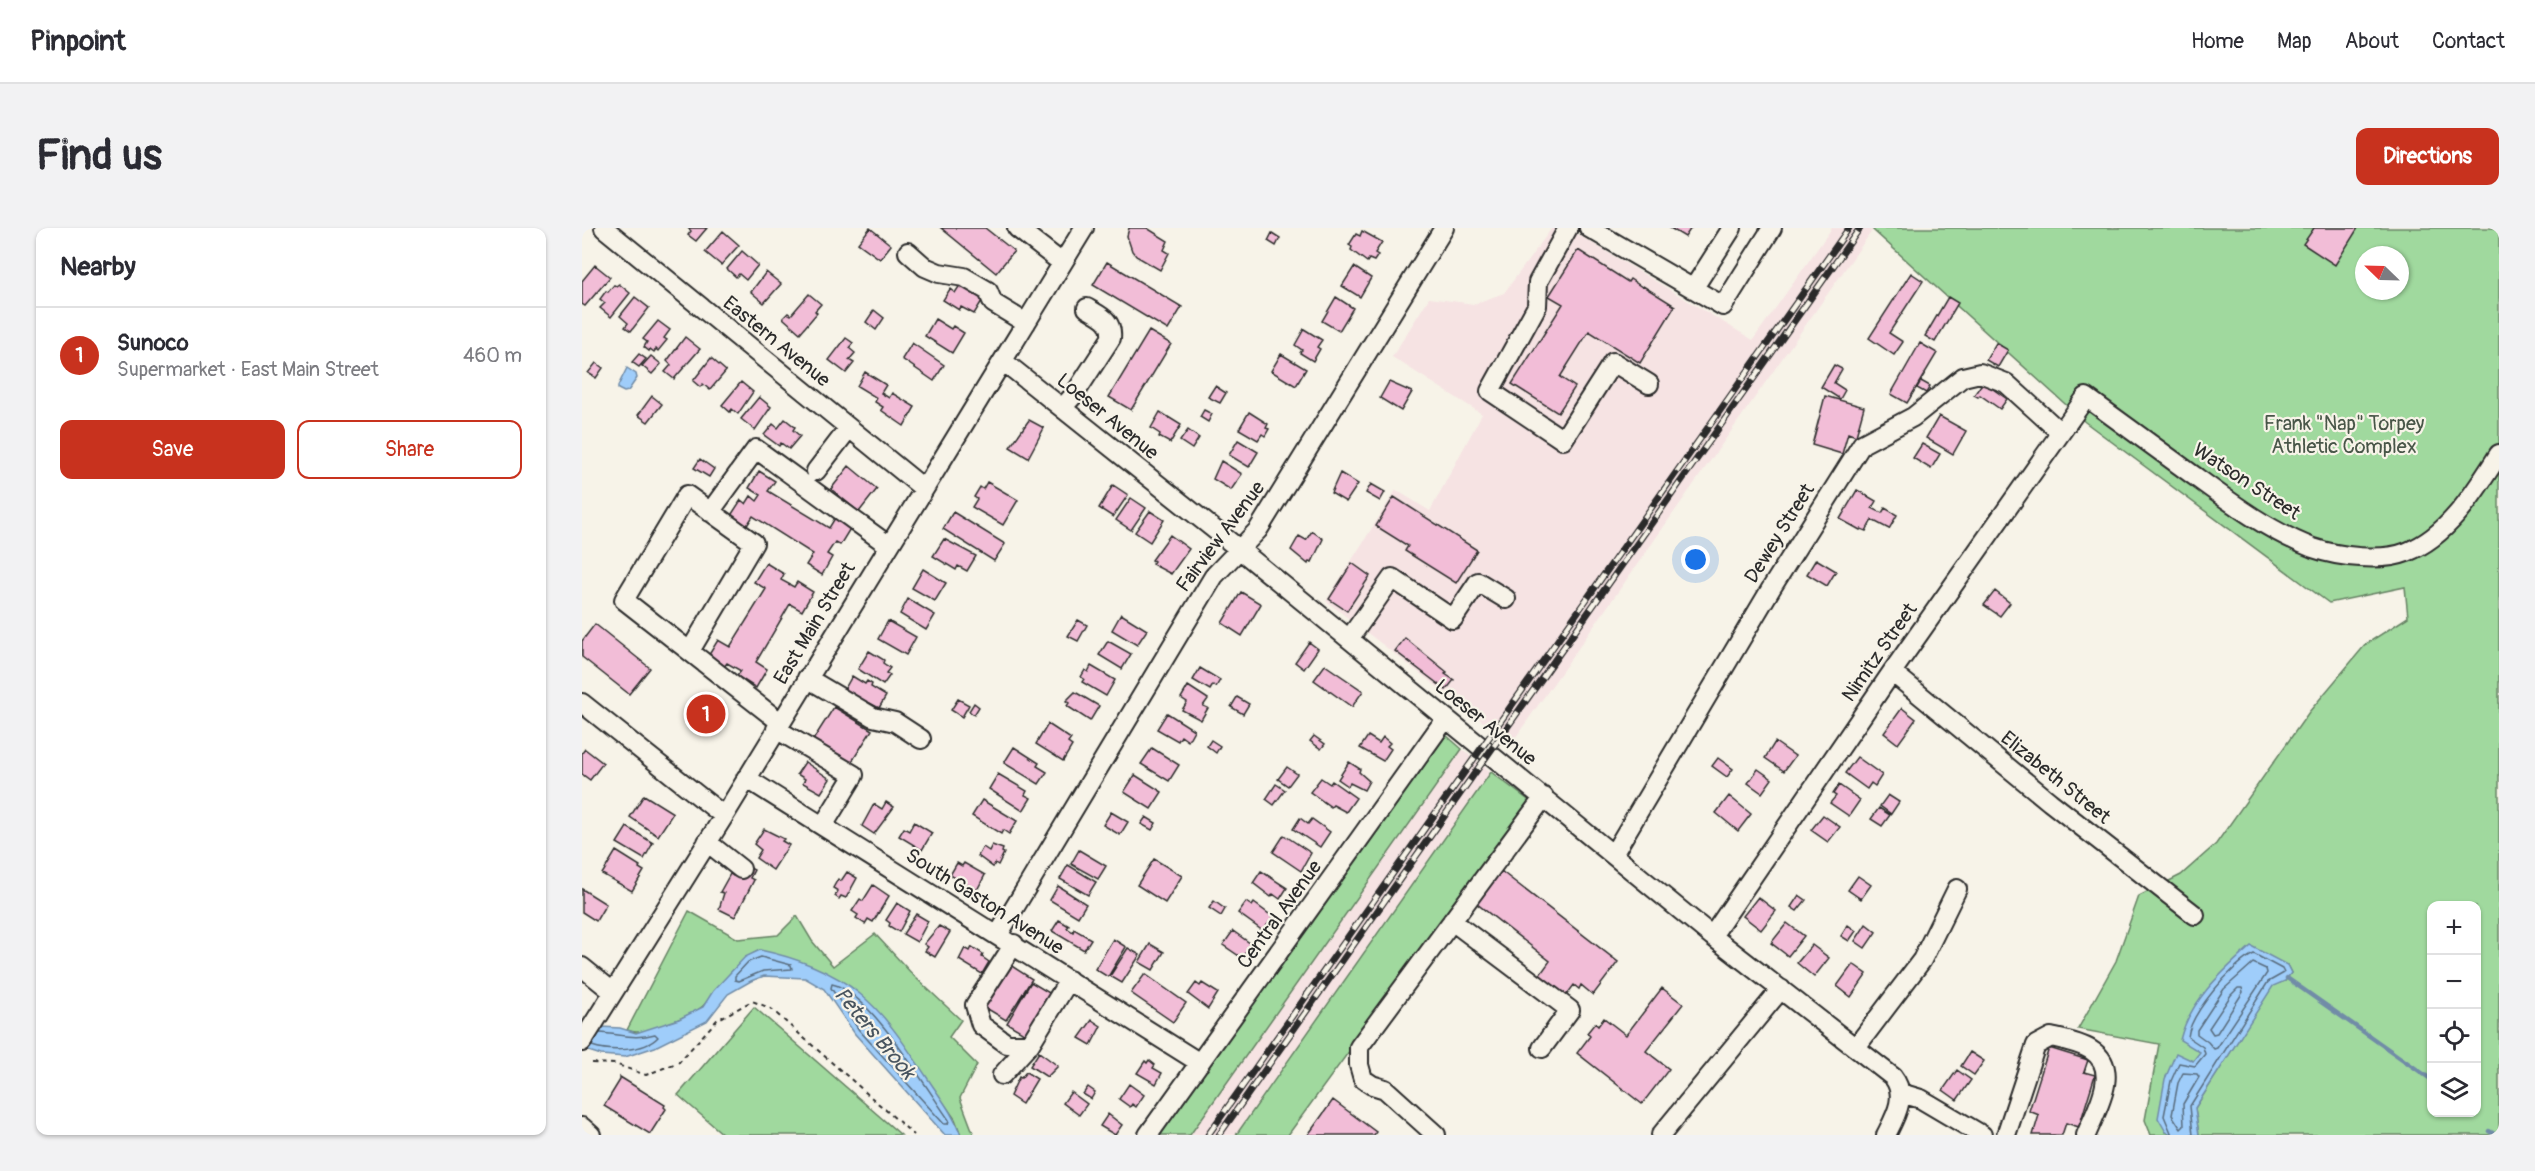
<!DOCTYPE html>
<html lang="en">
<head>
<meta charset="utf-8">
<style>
  :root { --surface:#fff; --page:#f2f2f3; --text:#2b2b33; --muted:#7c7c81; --line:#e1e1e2; --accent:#c8321e }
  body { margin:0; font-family:Pangolin,sans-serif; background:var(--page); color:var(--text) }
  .controls { position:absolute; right:18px; bottom:18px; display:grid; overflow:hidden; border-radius:12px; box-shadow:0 2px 4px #0004 }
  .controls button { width:54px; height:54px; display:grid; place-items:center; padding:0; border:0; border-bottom:2px solid var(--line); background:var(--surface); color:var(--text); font:30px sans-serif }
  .compass { position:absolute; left:1773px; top:18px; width:54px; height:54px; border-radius:50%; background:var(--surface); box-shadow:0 2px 4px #0004; rotate:293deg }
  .you { position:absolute; left:1114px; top:332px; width:21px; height:21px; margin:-15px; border:4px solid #fff; border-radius:50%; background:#1a73e8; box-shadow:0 0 0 9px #1a73e833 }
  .badge { display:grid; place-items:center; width:39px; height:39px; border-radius:50%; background:var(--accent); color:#fff; font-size:20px; font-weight:700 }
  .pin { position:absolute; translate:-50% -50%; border:3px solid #fff; box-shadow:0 2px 6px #0006 }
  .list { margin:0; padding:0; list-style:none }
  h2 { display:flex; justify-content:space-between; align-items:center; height:78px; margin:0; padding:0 24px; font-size:26px }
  h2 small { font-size:20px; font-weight:400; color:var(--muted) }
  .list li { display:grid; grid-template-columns:39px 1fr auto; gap:18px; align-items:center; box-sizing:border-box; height:96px; padding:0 24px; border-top:2px solid var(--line) }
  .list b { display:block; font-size:22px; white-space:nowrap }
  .list p { margin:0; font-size:20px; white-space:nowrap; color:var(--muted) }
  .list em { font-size:20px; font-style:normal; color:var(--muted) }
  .actions { display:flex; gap:12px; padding:18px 24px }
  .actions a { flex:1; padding:14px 0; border:2px solid var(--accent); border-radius:12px; text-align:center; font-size:21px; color:var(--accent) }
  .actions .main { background:var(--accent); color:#fff }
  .icon { flex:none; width:33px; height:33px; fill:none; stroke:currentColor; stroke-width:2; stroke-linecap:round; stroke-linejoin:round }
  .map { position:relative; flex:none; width:1917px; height:907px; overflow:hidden; border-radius:12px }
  header { display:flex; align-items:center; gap:36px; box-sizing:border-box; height:84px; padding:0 30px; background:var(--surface); border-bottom:2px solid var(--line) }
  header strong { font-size:28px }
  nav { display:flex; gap:33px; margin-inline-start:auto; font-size:21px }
  .intro { display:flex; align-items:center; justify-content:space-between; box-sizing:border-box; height:144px; padding:0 36px }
  h1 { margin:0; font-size:42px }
  .button { padding:15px 27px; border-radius:12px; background:var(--accent); color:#fff; font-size:21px; font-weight:700 }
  main { display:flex; gap:36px; padding:0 36px }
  aside { flex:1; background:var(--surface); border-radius:12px; box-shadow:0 2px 4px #0004 }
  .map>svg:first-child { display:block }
</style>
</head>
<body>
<header>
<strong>Pinpoint</strong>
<nav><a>Home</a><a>Map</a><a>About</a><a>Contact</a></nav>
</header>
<div class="intro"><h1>Find us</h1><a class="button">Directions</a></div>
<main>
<aside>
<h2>Nearby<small></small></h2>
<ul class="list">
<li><span class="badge">1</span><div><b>Sunoco</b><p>Supermarket · East Main Street</p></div><em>460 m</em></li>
</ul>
<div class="actions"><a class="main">Save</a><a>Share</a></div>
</aside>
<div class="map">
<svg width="1917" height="907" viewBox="0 0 1917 907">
  <rect width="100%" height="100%" fill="#f7f3e8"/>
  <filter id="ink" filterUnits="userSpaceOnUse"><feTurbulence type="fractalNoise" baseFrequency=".0167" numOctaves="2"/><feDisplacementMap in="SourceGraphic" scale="12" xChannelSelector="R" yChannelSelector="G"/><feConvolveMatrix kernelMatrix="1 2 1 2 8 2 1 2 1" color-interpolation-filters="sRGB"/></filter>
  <g filter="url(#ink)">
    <path fill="#f6e3e3" d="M970,0H985L1171,112L1250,0H1292L931,513L901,494L744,373L814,262L848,283L900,186L810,129L847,70L892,76L922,65Z
      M880,521L909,544L867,606L654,907H608Z"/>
    <path fill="#a0d99e" stroke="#668264" stroke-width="1.5" fill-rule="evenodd" d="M1292,0H1917V902L1913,907H1617L1613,880L1691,757L1703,753L1709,745L1705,737L1611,833L1584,904L1592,907H1569L1563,892L1577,816L1496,801L1534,733L1557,668L1599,647L1634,616L1727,484L1784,416L1826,389L1823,359L1747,375L1503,194L1291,2ZM1782,27H1818V63H1782ZM1850,678H1894V884H1850Z
      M864,507L880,521L608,907H577Z
      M909,544L949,574L706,907H654Z
      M107,683L156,711L196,707L215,688L230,713L251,738L293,706L333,749L379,792L367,809L395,837L378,870L392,907H379L373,891L306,795L178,722C153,734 140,756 122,777C115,785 66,805 54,804C51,804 48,803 45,802Z
      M172,779L319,907H142L96,867Z"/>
    <path fill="#9fcdfa" stroke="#718ca7" stroke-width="1.5" d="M45,140L54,146L55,150L46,163L42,164L36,161V158Z
      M1669,718L1705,737L1709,745L1703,753L1691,758L1613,880L1617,907H1592L1584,904L1576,890L1583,851L1594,825L1611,833L1618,824L1598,812C1608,772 1640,744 1669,718Z
      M178,722C212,729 251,743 278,766C305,788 325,820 344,848C357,868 371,885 379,907H363L273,806L242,761L223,750L182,748L169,753L146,766L125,793L73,819L43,829L19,827L0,821V798L38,800L54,805L97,791L121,779L131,763L163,729Z"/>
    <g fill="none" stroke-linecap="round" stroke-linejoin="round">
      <path stroke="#596c7e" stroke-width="1.5" d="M179,729L209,737L210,741L181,743L157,753L153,752V748L166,734Z
        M1671,735L1684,741L1685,745L1635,820L1632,821L1626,814L1615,806V802L1642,761Z
        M250,756C288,764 344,860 367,892L366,896H362L277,802L249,760Z
        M1656,760H1660L1661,764L1635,805L1631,806L1627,800L1649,767Z
        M10,818C28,824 62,824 76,809L73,806C52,812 39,806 18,805
        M1601,845L1615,846L1617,849L1601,876L1602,898L1599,901L1590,887L1596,855Z
        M1590,907L1582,888L1589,853L1597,835L1613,838L1623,826L1621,819L1606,809C1608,786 1651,735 1672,726L1700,741L1702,745L1686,754L1608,878L1611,907"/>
      <path stroke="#718ca7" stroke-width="4.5" d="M1705,750L1850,852
        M1887,884V885
        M1907,903L1914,907"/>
    </g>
    <path fill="#f2bdd7" stroke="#2b2b2b" stroke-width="1.5" d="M106,0H125L114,13L106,7L109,3Z
      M288,0L309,17L298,31L276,15Z
      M359,0H403L432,23L414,45Z
      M547,0H565L586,13L582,22L587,25L578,42L554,28L550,23L545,8Z
      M1088,0H1109L1103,9Z
      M1732,0H1776L1753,37L1721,16Z
      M141,3L157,17L139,37L123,24Z
      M780,3L800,14L793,25L796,27L792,33L787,31L785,34L769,22L770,19L767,17L774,6L778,8Z
      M690,5L698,10L694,18L686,13Z
      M996,22L1046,54L1048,51L1060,59L1061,58L1093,78L1058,135L1007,103L978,149L993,159L976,185L930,156L981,76L967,68Z
      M160,23L176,37L164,52L157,46L154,49L145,41Z
      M525,34L600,79L586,102L511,57Z
      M13,37L28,49L3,78L0,76V53Z
      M772,39L789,50L778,69L760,58Z
      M184,44L199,56L182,75L169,64Z
      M1329,45L1341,53L1307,105L1321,114L1312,127L1287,110Z
      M380,54L403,68L392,86L379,79L377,82L361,72L368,61L373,65Z
      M37,56L48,65L29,89L18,80L23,75L18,71L24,63L26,64L32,57L34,58Z
      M227,66L239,76L233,83L235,85L218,105L201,90L206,85L209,87Z
      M53,69L67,80L49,103L43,99L46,95L38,88Z
      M754,69L771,80L757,103L740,93Z
      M1366,69L1376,75L1353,114L1343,108Z
      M292,82L302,90L294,102L284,94Z
      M353,91L369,101L371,98L382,105L370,125L343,108Z
      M76,93L88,102L82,110L85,112L76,123L74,121L72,124L68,121L67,123L62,119L65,114L61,111Z
      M722,101L740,112L735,119L738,121L731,133L718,125L720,122L713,117Z
      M567,103L589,116L549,182L527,169Z
      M103,109L118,121L92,151L83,144L89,137L85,133Z
      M264,110L271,115L267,120L273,125L267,132L272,135L264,145L247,132Z
      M330,115L362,137L352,153L320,131Z
      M1338,115L1355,125L1325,175L1309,166Z
      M1414,115L1426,122L1416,139L1404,132Z
      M57,126L64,131L57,139L50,134Z
      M699,126L724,141L714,158L689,143Z
      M69,128L79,136L70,146L60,138Z
      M129,130L144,143L128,162L121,156L118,159L111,153Z
      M14,135L21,140L14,150L6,145Z
      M1252,137L1260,141L1252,155L1263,162L1258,171L1239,159Z
      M283,144L304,157L299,165L307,170L310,165L333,179L322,198L299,182L301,179L293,174L295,170L275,158Z
      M1339,153L1348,158L1344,165L1335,160Z
      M159,154L171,164L156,186L150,181L148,184L140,177Z
      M807,154L830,164L819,183L798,170Z
      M1401,154L1425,171L1418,181L1398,167L1396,169L1392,167Z
      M633,158L644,165L638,175L626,169Z
      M70,168L80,176L66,194L56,187Z
      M1243,168L1282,179L1274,208L1266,205L1260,226L1230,217Z
      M177,169L189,179L173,202L159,191Z
      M622,182L630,186L626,194L618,189Z
      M578,184L599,197L588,215L577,209L578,206L569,200Z
      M667,184L686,196L684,200L687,201L683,208L680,206L676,212L657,201Z
      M1357,188L1384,203L1371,226L1344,210Z
      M203,191L213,199L211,202L218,208L207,221L199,215L197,218L182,207L191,196L196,200Z
      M447,192L462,200L446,230L428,219Z
      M606,202L617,210L610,221L598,213Z
      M656,212L676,224L667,239L647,227Z
      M1340,216L1358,226L1349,241L1331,230Z
      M118,231L132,241L127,249L112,240Z
      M639,233L660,246L649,262L631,251Z
      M267,238L295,261L277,284L249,261Z
      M177,243L193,253L186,263L247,300L253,290L269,299L258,317L253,314L245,326L250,329L240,347L224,337L231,326L171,288L164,299L148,289L159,272L164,276L169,268L175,273L179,267L167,260Z
      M758,245L776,256L764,274L749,265Z
      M405,254L436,272L421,297L390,279L395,271L392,269L398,259L401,261Z
      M789,256L803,264L798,273L784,265Z
      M531,257L546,267L531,289L517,280Z
      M1275,262L1294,273L1290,280L1300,285L1303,280L1315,287L1307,301L1290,292L1284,303L1279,301L1278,302L1258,291Z
      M812,269L895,322L874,355L823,323L826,318L794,298Z
      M549,270L564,280L549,302L534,292Z
      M568,283L582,292L568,314L553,304Z
      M371,284L423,316L412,333L361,301Z
      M730,303L741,311L730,334L727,333L726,336L709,322L717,308L724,312Z
      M588,307L607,321L589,346L570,336L572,333L570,332Z
      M362,311L394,328L385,343L376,338L374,342L351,328Z
      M1234,331L1254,343L1245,358L1225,346Z
      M184,335L202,346L199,352L212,359L215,354L231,364L220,383L208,376L174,434L185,441L174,460L155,448L159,443L145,435L141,440L125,430L136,412L148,419L184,361L172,354Z
      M770,335L788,348L765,383L747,371Z
      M341,341L364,355L353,373L330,360Z
      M1413,363L1428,375L1418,388L1402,377Z
      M659,364L679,376L660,408L640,395Z
      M326,371L353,387L344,402L318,386Z
      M539,386L565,402L555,417L530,402Z
      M496,392L505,397L496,413L486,408Z
      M306,393L334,409L324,427L296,411Z
      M13,396L68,440L47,466L0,429V413Z
      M823,410L865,444L863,446L872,452L864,462L813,423Z
      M526,413L549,426L540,441L517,427Z
      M727,414L736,421L722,441L713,434Z
      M287,423L302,432L301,435L308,440L304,445L308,447L301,457L276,441Z
      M743,437L781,463L770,479L732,452Z
      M509,438L533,452L524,468L500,454L502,451L499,449L503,442L506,444Z
      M618,440L638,452L634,459L631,457L628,462L611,452Z
      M270,448L283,456L285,453L290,456L289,459L304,468L297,480L286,474L283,479L260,466Z
      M606,458L626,471L621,478L626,480L619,492L600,482L605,474L599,470Z
      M493,464L517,478L508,493L485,478L487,475L484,473Z
      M124,466L143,477L124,507L106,495Z
      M655,469L667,476L661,486L649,479Z
      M376,471L387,477L380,489L369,482Z
      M392,475L397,479L392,487L387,483Z
      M252,479L290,502L269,535L231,512Z
      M1320,480L1334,491L1316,516L1302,505Z
      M585,485L612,502L606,513L599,508L596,513L575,501Z
      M466,496L489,511L486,515L490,518L481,533L454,516Z
      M732,508L743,516L739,521L728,513Z
      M786,508L797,515L801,509L808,515L805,518L809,521L801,533L778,520Z
      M629,512L638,518L634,525L625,518Z
      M1193,514L1213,528L1202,543L1183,530Z
      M432,519L457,535L455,538L465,544L457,556L422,535Z
      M570,520L597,537L587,553L559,536Z
      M3,521L21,535L8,552L0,546V525Z
      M1275,529L1300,547L1293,558L1289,555L1285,561L1263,545Z
      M1136,530L1151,541L1145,549L1130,538Z
      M223,534L248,551L239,565L221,555L223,551L215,546Z
      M767,534L778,541L777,544L787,553L782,562L768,555L766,558L756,551Z
      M705,539L715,546L706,558L696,551Z
      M1176,541L1190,551L1180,565L1166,555Z
      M416,546L445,563L443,567L449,570L441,583L407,561Z
      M553,547L580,564L569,581L542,564Z
      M739,550L748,556L750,553L774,570L764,584L751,577L749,579L728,564Z
      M694,556L703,562L692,577L684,571Z
      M1257,557L1278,572L1267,588L1248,575L1254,568L1251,566Z
      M62,567L91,585L76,608L48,589Z
      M1306,567L1317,574L1309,586L1298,578Z
      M1147,568L1169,586L1156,603L1134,585Z
      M400,572L435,593L427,606L421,602L419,606L390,588Z
      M304,574L312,579L292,606L280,598L292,576L300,581Z
      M1297,580L1308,587L1300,598L1289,591Z
      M529,584L546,594L538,607L521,597Z
      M1241,587L1258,599L1246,614L1229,602Z
      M564,589L574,595L570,602L559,596Z
      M718,590L726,596L730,591L748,604L738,619L711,601Z
      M332,594L350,605L340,622L317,608L322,600L327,603Z
      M45,599L71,615L62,631L35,615Z
      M182,601L202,611L200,613L207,617L191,642L174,630L179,622L172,616Z
      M702,607L729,625L719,643L691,624Z
      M410,617L421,621L420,624L422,625L416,637L413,635L411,639L396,628L401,619L407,623Z
      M497,622L524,638L516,651L489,636Z
      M34,623L58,638L57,640L62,643L50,663L20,646Z
      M572,631L600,648L583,675L555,657Z
      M375,635L380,638L382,635L403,647L395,662L368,647Z
      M161,636L172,642L168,650L172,652L153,689L137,681L142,665L138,664L148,646L151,648Z
      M486,637L514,654L506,667L478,651Z
      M679,643L705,660L698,671L691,666L689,669L671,655Z
      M919,643L1036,734L1011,767L999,757L997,761L992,757L983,769L957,748L968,733L894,675Z
      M265,644L275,650L264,670L259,668L257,671L253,668L256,663L251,660L256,651L259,653Z
      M1276,648L1289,657L1279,671L1266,662Z
      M291,657L307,668L291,694L286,691L283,696L274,690L276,687L270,683L278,671L281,673Z
      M476,658L504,676L496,689L468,672Z
      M0,661L24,676L14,693L0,684Z
      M1217,667L1224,672L1215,683L1209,679Z
      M1176,669L1194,683L1179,702L1161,688Z
      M632,673L643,681L639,688L627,680Z
      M664,674L670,678L672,675L691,689L681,703L656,685Z
      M315,675L328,683L317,704L307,698L308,695L304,692Z
      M334,686L346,693L335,714L321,706Z
      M477,692L487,698L485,700L491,704L492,701L509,711L502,722L470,703Z
      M1205,695L1222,708L1206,728L1189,715Z
      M1284,696L1294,704L1283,720L1273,713Z
      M1266,697L1274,703L1267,713L1259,708Z
      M357,698L368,704L353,729L343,723L346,719L342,716Z
      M651,703L669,716L660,730L641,717Z
      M531,711L544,719L526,749L513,741Z
      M568,716L582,724L571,742L557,734Z
      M1230,717L1247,730L1232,749L1215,735Z
      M390,719L401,726L400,729L407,734L400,746L377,732L383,720L388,723Z
      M546,720L558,727L540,755L528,748Z
      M425,735L450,751L424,792L399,777Z
      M1271,736L1285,746L1269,769L1255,758Z
      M563,746L604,775L591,794L549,765Z
      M449,754L469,766L445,807L425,795Z
      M614,755L618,758L620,755L636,765L626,781L606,766Z
      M1080,760L1101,776L1064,823L1087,841L1060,876L995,825L1008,808L1005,805L1013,795L1016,798L1022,790L1044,807Z
      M510,792L519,798L509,817L497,810Z
      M1467,820L1506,832L1502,844L1513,847L1497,899L1484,895L1480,907H1451L1457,887L1447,883Z
      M457,824L476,838L465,849L448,838Z
      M1388,824L1402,833L1392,847L1379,838Z
      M567,832L573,837L571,840L580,845L574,856L555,845L563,833L565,835Z
      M1375,842L1389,852L1375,872L1361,862Z
      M444,844L455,851L440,876L428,868L437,849L439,850Z
      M38,849L83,877L82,879L84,881L68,906L22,878L38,852Z
      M547,856L562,867L554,879L550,876L548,879L537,871Z
      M506,859L513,864L509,871L501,866Z
      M489,864L505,876L497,887L481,875Z
      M751,872L794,904L792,907H726Z
      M526,886L540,897L533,907L518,898Z"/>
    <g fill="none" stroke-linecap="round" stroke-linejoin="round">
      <g stroke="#2b2b2b" stroke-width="22">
        <path id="minor" d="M22,0L341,260
          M435,0L480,35
          M986,0L956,54L955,78L908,163L981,212L1031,134L1067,156
          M1007,0L1141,78L1190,0
          M326,24L343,39L357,45L382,49L406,63L411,75L444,95
          M1111,61L1150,0
          M421,133L657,321L1130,708L1311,849C1326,868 1313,889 1304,907
          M480,180L492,167L529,110C531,92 518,88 505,80
          M234,243L267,200
          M128,284L174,221L306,317
          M767,411L810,350L871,391L896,354L924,371
          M108,423L172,315L105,267L42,372L198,494
          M1310,444L1468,574L1613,687
          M225,450L291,489L313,494L339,511
          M0,475L142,588
          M194,501L272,547L241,598
          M164,550L618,835
          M125,614L159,641
          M1032,625L1190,359L1280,216L1331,189L1381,149L1398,145L1424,155L1478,204
          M870,693L988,782L960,820
          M416,707L632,348L676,302L862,0
          M1130,708L1310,444L1504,169C1540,195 1575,221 1611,247C1648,274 1688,304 1731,320C1757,329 1800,334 1825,324C1867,308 1894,262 1917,226
          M432,716L393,777L399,797L425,816H448L487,752
          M0,739L31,764
          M0,814L142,588L502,0
          M1274,819L1340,732L1375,661
          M420,847L448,816
          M1319,865L1339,871L1400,907
          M0,899L9,907
          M566,907L864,490
          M854,907L803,861L790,857L781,851L777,837V819L962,569
          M1079,907L1199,761
          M1424,907L1454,817L1469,809C1482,812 1498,815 1509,822C1540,841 1514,882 1504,907"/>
      </g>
      <path stroke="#2b2b2b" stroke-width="2" stroke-dasharray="4.5 4.5" stroke-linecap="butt" d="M10,835L33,836L64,847L97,834L135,792L170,773L188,780L332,907"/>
      <use href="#minor" stroke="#f7f3e8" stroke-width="18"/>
      <g stroke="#2b2b2b" stroke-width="7">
        <path id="rail" d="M626,907L1267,0
          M637,907L1278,0"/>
      </g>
      <use href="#rail" stroke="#f7f3e8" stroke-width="4.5" stroke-dasharray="14" stroke-linecap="butt"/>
    </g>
  </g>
  <g text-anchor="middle" stroke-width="4.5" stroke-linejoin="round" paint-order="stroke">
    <g font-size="20" fill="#2b2b2b" stroke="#f7f3e8">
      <text transform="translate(195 113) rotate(39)" y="7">Eastern Avenue</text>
      <text transform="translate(526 188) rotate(39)" y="7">Loeser Avenue</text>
      <text transform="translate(1665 253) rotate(33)" y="7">Watson Street</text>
      <text transform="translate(1197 305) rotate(-58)" y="7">Dewey Street</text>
      <text transform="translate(638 308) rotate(-53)" y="7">Fairview Avenue</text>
      <text transform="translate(232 395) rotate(-59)" y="7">East Main Street</text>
      <text transform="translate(1297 424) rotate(-55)" y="7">Nimitz Street</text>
      <text transform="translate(904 494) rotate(39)" y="7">Loeser Avenue</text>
      <text transform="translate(1474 549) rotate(39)" y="7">Elizabeth Street</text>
      <text transform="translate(403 673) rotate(32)" y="7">South Gaston Avenue</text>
      <text transform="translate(697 686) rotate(-54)" y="7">Central Avenue</text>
    </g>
    <g font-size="20" fill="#485648" stroke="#f7f3e8">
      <text x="1762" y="202">Frank "Nap" Torpey<tspan x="1762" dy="23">Athletic Complex</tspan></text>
    </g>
    <g font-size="21" font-style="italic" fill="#48545f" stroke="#f7f3e8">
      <text transform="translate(293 805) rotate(50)" y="7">Peters Brook</text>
    </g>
  </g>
</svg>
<div class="controls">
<button>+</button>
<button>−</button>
<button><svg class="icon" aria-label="locate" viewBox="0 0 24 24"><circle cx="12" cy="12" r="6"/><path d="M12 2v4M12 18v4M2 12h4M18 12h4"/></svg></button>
<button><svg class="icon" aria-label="layers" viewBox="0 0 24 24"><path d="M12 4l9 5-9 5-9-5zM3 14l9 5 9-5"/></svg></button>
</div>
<svg class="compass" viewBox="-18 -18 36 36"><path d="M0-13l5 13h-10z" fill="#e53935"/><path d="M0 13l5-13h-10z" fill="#7c7c81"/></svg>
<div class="you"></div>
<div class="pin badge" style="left:124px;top:486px">1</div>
</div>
</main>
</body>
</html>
